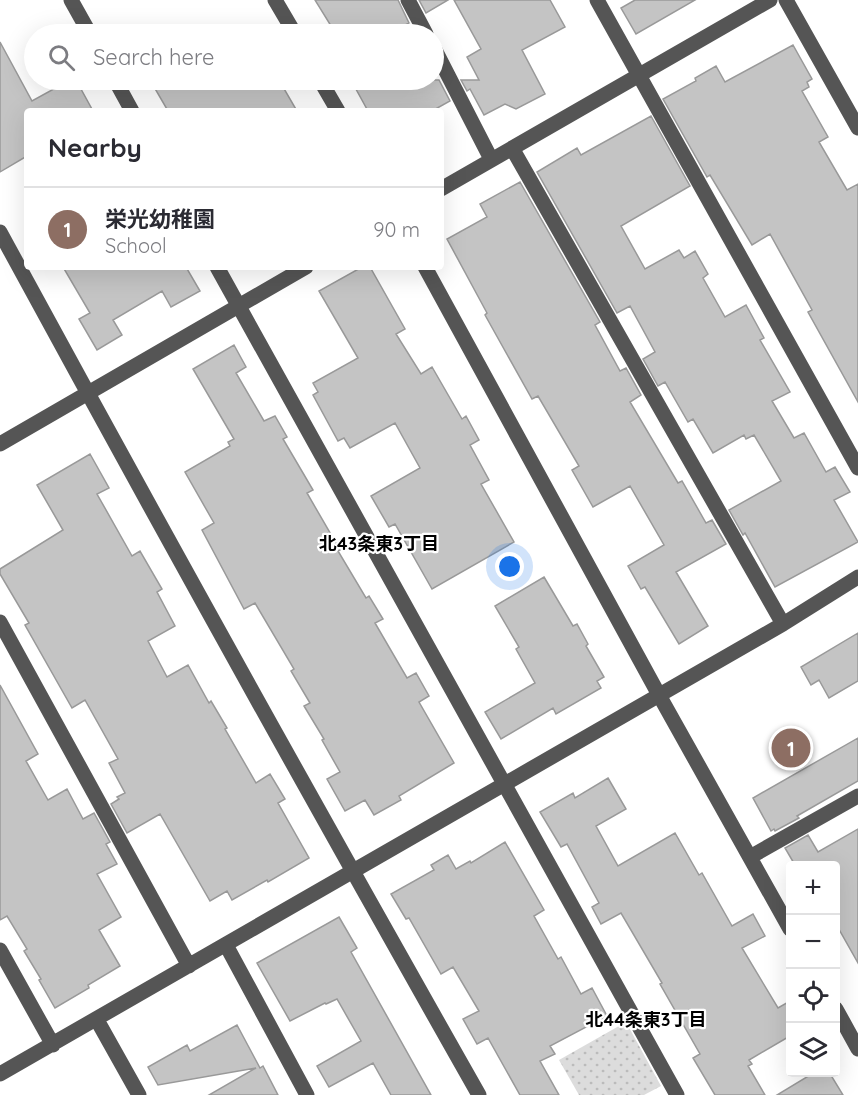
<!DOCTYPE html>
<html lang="en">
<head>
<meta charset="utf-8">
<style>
  :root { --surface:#fff; --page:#f7f7f7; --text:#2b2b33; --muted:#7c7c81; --line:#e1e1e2; --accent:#000 }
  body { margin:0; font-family:Quicksand,"Noto Sans JP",sans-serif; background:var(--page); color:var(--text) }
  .controls { position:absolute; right:18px; bottom:18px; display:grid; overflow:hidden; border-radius:6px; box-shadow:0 6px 24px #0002 }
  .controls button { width:54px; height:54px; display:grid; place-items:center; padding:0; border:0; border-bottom:2px solid var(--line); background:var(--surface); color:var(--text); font:30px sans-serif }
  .you { position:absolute; left:510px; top:567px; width:21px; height:21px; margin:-15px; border:4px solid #fff; border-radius:50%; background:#1a73e8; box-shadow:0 0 0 9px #1a73e833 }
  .badge { display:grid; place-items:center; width:39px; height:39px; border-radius:50%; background:var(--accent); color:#fff; font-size:20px; font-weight:700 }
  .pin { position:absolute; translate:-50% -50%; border:3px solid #fff; box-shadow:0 2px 6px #0006 }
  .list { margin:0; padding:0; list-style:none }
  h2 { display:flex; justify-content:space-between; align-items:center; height:78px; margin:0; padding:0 24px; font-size:26px }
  h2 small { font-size:20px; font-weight:400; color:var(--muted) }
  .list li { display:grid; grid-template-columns:39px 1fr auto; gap:18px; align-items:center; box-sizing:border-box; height:84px; padding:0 24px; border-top:2px solid var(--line) }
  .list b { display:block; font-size:22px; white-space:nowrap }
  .list p { margin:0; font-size:20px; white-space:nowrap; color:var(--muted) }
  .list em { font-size:20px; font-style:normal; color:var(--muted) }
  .icon { flex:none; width:33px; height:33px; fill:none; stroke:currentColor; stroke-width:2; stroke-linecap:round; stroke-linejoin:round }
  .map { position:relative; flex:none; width:858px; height:1095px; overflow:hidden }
  .search { position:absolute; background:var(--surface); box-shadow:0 6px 24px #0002; left:24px; top:24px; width:420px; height:66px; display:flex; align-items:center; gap:15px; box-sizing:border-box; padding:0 21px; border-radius:33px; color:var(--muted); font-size:22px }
  .panel { position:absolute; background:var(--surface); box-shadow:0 6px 24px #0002; left:24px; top:108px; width:420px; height:162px; border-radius:6px }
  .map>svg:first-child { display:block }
</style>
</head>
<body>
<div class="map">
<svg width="858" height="1095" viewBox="0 0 858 1095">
  <defs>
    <pattern id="green-dots" width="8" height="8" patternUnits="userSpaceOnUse" patternTransform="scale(1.5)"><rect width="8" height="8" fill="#dcdcdc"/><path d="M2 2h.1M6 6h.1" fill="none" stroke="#bbb" stroke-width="1.8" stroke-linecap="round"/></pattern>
  </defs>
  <rect width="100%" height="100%" fill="#fff"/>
  <path fill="url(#green-dots)" d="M626,1022L661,1086L644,1095H579L559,1060Z"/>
  <path fill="#c4c4c4" stroke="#999" stroke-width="1.5" d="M315,0H398L409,23L389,34H336Z
    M419,0H448L426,13Z
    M454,0H550L565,27L522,50L545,94L516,109L505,104L484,115L470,89L467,91L461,80H479L467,57L481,49Z
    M635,0H695L636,34L621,8Z
    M0,42L32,101L70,80H76L93,111H27V156L0,172Z
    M793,45L812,79L807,82L809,87L802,91L828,137L819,142L847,190L858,184V402L808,312L812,310L770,234L752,245L710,175L707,177L663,99L696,81L695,78L716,66L725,82Z
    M150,80H279L297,111H168Z
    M351,80H439L450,101L432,111H368Z
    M651,116L690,186L621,226L645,269L679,250L684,258L695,251L708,274L703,278L725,317L746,305L764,338L760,340L790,392L772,401L794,438L804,433L826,472L835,467L850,492L834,500L858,542L775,587L745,533L743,535L729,510L781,481L754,435L746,439L744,435L713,453L693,419L688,422L665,382L658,386L643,359L655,352L630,306L617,313L537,172L577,148L581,155Z
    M520,182L600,322L595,325L620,371L626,368L641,395L630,402L678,483L682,481L706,523L712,520L726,544L676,572L708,626L679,644L645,587L641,589L628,566L664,545L630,486L593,507L572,470L579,466L538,396L532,399L485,315L487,313L447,239L487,217L480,204Z
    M63,267H186L200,291L171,307L162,291L113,320L122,335L97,350L79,319L90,313Z
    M362,267H370L405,329L396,334L421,374L432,367L462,419L466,416L479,440L470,445L489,480L481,484L514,542L432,589L395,524L389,527L371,496L420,468L395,423L350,448L344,438L338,441L313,395L318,392L313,383L358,358L319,291Z
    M234,345L246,367L236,373L264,421L275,416L287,437L283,439L313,490L307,493L340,550L338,551L366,598L369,596L383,619L375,623L407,678L416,673L429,696L419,702L454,763L399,796L401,800L374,815L365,800L345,811L327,779L340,772L322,740L324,739L304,706L310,703L291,671L294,669L255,603L244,609L202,530L214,523L185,472L230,446L228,442L234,439L193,369Z
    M90,454L109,488L97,494L132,556L140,551L162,589L157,592L175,626L148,641L167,677L188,665L209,703L211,701L227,728L225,729L256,783L270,774L285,799L278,803L309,858L268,882L267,880L232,900L227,891L210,901L160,814L127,833L111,804L119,799L117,797L125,793L109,763L118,759L85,700L72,708L25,625L29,623L0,574V569L63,530L37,485Z
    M544,577L573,626L577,624L588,644L586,646L604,677L597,681L601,688L556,714L553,708L501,739L485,712L535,683L516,649L519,647L495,606Z
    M858,633V681L829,698L819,680L811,685L801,667Z
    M0,685L38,754L26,761L48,800L67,789L83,819L94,813L110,842L106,844L117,864L97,874L121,917L99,930L120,966L88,985L89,988L55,1008L39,980L41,979L24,951L27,949L7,916L0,920Z
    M858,738V781L797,816L799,818L775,831L774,829L771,831L753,798Z
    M608,778L626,809L596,826L618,866L675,833L699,875L702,873L732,926L753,914L765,936L742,948L778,1008L790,1001V1036L749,1060L752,1064L748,1066L765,1095H715L693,1058L700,1054L660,984L662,983L621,913L601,924L592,907L599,903L567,844L561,847L540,812L573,793L575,798Z
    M858,829V963L836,924V866H793L795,865L785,848L808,835L818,852Z
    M505,842L544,910L534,916L558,959L561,957L581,994L592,988L607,1016L550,1046L555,1054L540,1061L559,1095H520L488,1038L477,1044L463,1019L479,1011L453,967L441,974L409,918L406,919L391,894L434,870L431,865L448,855L456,869L470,861L471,863Z
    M339,917L357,948L351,952L431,1095H391L373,1063L329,1087L317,1066L361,1041L337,999L326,1004L325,1003L290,1021L257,963Z
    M237,1025L260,1068L263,1066L278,1095H209L256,1068L158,1085L148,1067L187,1045L190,1051Z
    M815,1072H829L843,1095H777Z"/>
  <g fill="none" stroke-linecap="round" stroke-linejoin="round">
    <path stroke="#555" stroke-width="15" d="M71,0L90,34
      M275,0L295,34
      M408,0L426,34
      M597,0L858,468
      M786,0L858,128
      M434,48L491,159
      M115,80L132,111
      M320,80L338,111
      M512,148L783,624
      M441,189L770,0
      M0,232C157,521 317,809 479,1095
      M217,267L677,1095
      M425,267L659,695L790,929
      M0,444L306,267
      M0,622L189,966
      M750,857L858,796
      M226,945L307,1095
      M0,950L53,1045
      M836,1009L858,1049
      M97,1020L139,1095
      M0,1074L783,624L858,577"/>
  </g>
  <g text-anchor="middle" stroke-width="4.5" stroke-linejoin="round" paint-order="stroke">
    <g font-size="18" font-weight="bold" fill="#000" stroke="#fff">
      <text x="379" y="550">北43条東3丁目</text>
      <text x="646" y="1026">北44条東3丁目</text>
    </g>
  </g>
</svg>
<div class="controls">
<button>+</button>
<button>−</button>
<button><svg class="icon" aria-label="locate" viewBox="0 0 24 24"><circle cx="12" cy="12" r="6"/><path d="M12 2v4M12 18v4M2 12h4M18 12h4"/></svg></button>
<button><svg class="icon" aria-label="layers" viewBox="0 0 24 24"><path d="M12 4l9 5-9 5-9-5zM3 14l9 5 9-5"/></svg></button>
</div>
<div class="you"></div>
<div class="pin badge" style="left:791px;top:748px;background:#8d6e63">1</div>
<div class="search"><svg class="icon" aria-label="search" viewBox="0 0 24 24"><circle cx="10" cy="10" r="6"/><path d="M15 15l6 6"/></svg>Search here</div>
<section class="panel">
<h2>Nearby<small></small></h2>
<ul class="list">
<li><span class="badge" style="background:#8d6e63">1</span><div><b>栄光幼稚園</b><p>School</p></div><em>90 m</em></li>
</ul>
</section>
</div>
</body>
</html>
